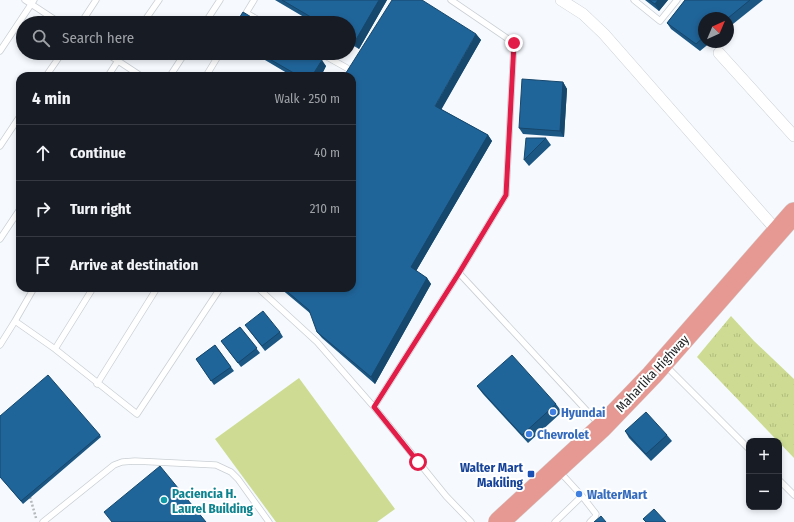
<!DOCTYPE html>
<html lang="en">
<head>
<meta charset="utf-8">
<style>
  :root { --surface:#171b24; --page:#20242c; --text:#f1f3f6; --muted:#9ea1a6; --line:#363941 }
  body { margin:0; font-family:"Fira Sans Condensed",sans-serif; background:var(--page); color:var(--text) }
  .controls { position:absolute; right:12px; bottom:12px; display:grid; overflow:hidden; border-radius:8px; box-shadow:0 2px 6px #0003 }
  .controls button { width:36px; height:36px; display:grid; place-items:center; padding:0; border:0; border-bottom:1px solid var(--line); background:var(--surface); color:var(--text); font:20px sans-serif }
  .compass { position:absolute; left:698px; top:12px; width:36px; height:36px; border-radius:50%; background:var(--surface); box-shadow:0 2px 6px #0003; rotate:44deg }
  .stop { position:absolute; width:12px; height:12px; margin:-9px; border:3px solid #e11d48; border-radius:50%; background:#fff }
  .stop.end { background:#e11d48; border-color:#fff; box-shadow:0 1px 4px #0008 }
  .list { margin:0; padding:0; list-style:none }
  h2 { display:flex; justify-content:space-between; align-items:center; height:52px; margin:0; padding:0 16px; font-size:17px }
  h2 small { font-size:13px; font-weight:400; color:var(--muted) }
  .list li { display:grid; grid-template-columns:26px 1fr auto; gap:12px; align-items:center; box-sizing:border-box; height:56px; padding:0 16px; border-top:1px solid var(--line) }
  .list b { display:block; font-size:15px; white-space:nowrap }
  .list em { font-size:13px; font-style:normal; color:var(--muted) }
  .icon { flex:none; width:22px; height:22px; fill:none; stroke:currentColor; stroke-width:2; stroke-linecap:round; stroke-linejoin:round }
  .map { position:relative; flex:none; width:794px; height:522px; overflow:hidden }
  .search { position:absolute; background:var(--surface); box-shadow:0 2px 6px #0003; left:16px; top:16px; width:340px; height:44px; display:flex; align-items:center; gap:10px; box-sizing:border-box; padding:0 14px; border-radius:22px; color:var(--muted); font-size:15px }
  .panel { position:absolute; background:var(--surface); box-shadow:0 2px 6px #0003; left:16px; top:72px; width:340px; height:220px; border-radius:12px }
  .map>svg:first-child { display:block }
</style>
</head>
<body>
<div class="map">
<svg width="794" height="522" viewBox="0 0 794 522">
  <defs>
    <pattern id="grass-tufts" width="24" height="20" patternUnits="userSpaceOnUse"><rect width="24" height="20" fill="#cddc92"/><path d="M3 7l-1-3M5 7V3M7 7l1-3M15 17l-1-3M17 17v-4M19 17l1-3" fill="none" stroke="#b0bc7e"/></pattern>
  </defs>
  <rect width="100%" height="100%" fill="#f6fafe"/>
  <path fill="url(#grass-tufts)" d="M731,316L754,341L794,379V458L697,357Z"/>
  <path fill="#cddc92" d="M299,378L395,509L377,522H276L215,439Z"/>
  <g fill="none" stroke-linecap="round" stroke-linejoin="round">
    <g stroke="#cacfd4" stroke-width="7">
      <path id="lane" d="M25,0L60,23
        M451,0L514,43L506,195L459,273L600,425
        M634,0L660,21L677,0
        M246,13L264,23
        M81,23L96,0
        M143,23L159,0
        M205,23L220,0
        M240,23L254,0
        M0,51L34,0
        M106,53L141,76
        M320,53L354,72
        M46,76L62,53
        M108,76L123,53
        M170,76L185,53
        M206,76L220,53
        M0,146L20,116
        M0,239L20,209
        M459,273L374,407L446,496L471,522
        M258,288L317,342L374,407
        M15,321L34,288
        M0,345L15,321L55,349L93,288
        M55,349L137,414L219,290L217,288
        M666,366L749,449
        M97,384L157,288
        M779,480L794,495
        M582,496L596,514L595,517L590,522
        M43,522L114,465L122,462L135,461L216,465L231,472L238,479L269,522
        M555,522L582,496L560,472"/>
    </g>
    <g stroke="#cacfd4" stroke-width="12">
      <path id="street" d="M561,0L583,14L604,34L778,232
        M719,53L794,136"/>
    </g>
    <g stroke="#d6d7d7" stroke-width="22">
      <path id="highway" d="M499,522L602,427L652,375L794,213"/>
    </g>
    <path stroke="#b4b8bb" stroke-width="2.5" stroke-dasharray="2 2" stroke-linecap="butt" d="M30,497L36,518"/>
    <use href="#lane" stroke="#fff" stroke-width="5.5"/>
    <use href="#street" stroke="#fff" stroke-width="11"/>
    <use href="#highway" stroke="#e59992" stroke-width="21"/>
  </g>
  <path fill="#1c5784" d="M275,0H387L359,49L349,43V23H314Z
    M645,0H668L659,11Z
    M685,0H763L728,28V18H704V42H711L700,51L671,29L667,23Z
    M476,34L481,40L441,109L488,135L492,141L416,271L427,278L431,284L375,384L322,338L317,332L311,314L280,288H352Z
    M253,53H310L326,66L321,76H292Z
    M563,82L567,89L564,137L523,134L519,128Z
    M546,138L551,145L529,166L524,160Z
    M240,327L260,353L241,367L221,341Z
    M248,329L280,332L283,337L265,351Z
    M215,345L234,371L214,385L196,359Z
    M477,386L556,404L562,412L528,443L483,394Z
    M625,431L667,435L672,441L651,461L629,438Z
    M100,435L101,437L23,504L0,477Z"/>
  <path fill="#16476c" d="M379,0H387L359,49L354,43Z
    M658,0H668L659,11L655,4Z
    M476,34L481,40L440,112L435,106Z
    M322,60L326,66L321,76H312Z
    M563,82L567,89L564,137L560,131Z
    M488,135L492,141L415,273L411,267Z
    M427,278L431,284L375,384L371,377Z"/>
  <path fill="#20659a" stroke="#16476c" d="M282,0H379L354,43L349,40V23H321Z
    M392,0H422L476,34L435,106L488,135L411,267L427,278L371,377L317,332L309,310L283,288H352V76H344Z
    M649,0H658L655,4Z
    M685,0H750L728,18H704V37L696,44L667,23Z
    M243,12L261,23H236Z
    M259,53H310L322,60L312,76H299Z
    M522,79L563,82L560,131L519,128Z
    M526,138H546L524,160Z
    M263,311L280,332L262,346L245,325Z
    M240,327L257,348L238,363L221,341Z
    M215,345L231,367L211,381L196,359Z
    M512,355L556,404L522,435L477,386Z
    M48,375L100,435L21,501L0,477V416Z
    M646,412L667,435L646,454L625,431Z
    M160,466L206,522H112L104,512Z
    M654,509L666,522H646L643,519Z
    M601,516L606,522H594Z"/>
  <g fill="none" stroke-linecap="round" stroke-linejoin="round">
    <path stroke="#e11d48" stroke-width="5" d="M418,462L374,407L459,273L506,195L514,43"/>
  </g>
  <g fill="#3f7fe0" stroke="#fff" stroke-width="1.5">
    <circle cx="553" cy="412" r="4"/>
    <circle cx="529" cy="434" r="4"/>
    <circle cx="579" cy="494" r="4"/>
  </g>
  <rect fill="#1a4fb4" stroke="#fff" stroke-width="1.5" x="527" y="470" width="8" height="8" rx="2"/>
  <circle fill="#0f9aa8" stroke="#fff" stroke-width="1.5" cx="164" cy="500" r="4"/>
  <g text-anchor="middle" stroke-width="4" stroke-linejoin="round" paint-order="stroke">
    <g font-size="13" fill="#1e2022" stroke="#fff">
      <text transform="translate(652 373) rotate(-47)" y="5">Maharlika Highway</text>
    </g>
    <g font-size="13" font-weight="bold" fill="#366cbe" stroke="#fff" text-anchor="start">
      <text x="561" y="417">Hyundai</text>
      <text x="537" y="439">Chevrolet</text>
      <text x="587" y="499">WalterMart</text>
    </g>
    <g font-size="13" font-weight="bold" fill="#164399" stroke="#fff" text-anchor="end">
      <text x="523" y="472">Walter Mart<tspan x="523" dy="15">Makiling</tspan></text>
    </g>
    <g font-size="13" font-weight="bold" fill="#0d838f" stroke="#fff" text-anchor="start">
      <text x="172" y="498">Paciencia H.<tspan x="172" dy="15">Laurel Building</tspan></text>
    </g>
  </g>
</svg>
<div class="controls">
<button>+</button>
<button>−</button>
</div>
<svg class="compass" viewBox="-18 -18 36 36"><path d="M0-13l5 13h-10z" fill="#e53935"/><path d="M0 13l5-13h-10z" fill="#9ea1a6"/></svg>
<div class="stop" style="left:418px;top:462px"></div>
<div class="stop end" style="left:514px;top:43px"></div>
<div class="search"><svg class="icon" aria-label="search" viewBox="0 0 24 24"><circle cx="10" cy="10" r="6"/><path d="M15 15l6 6"/></svg>Search here</div>
<section class="panel">
<h2>4 min<small>Walk · 250 m</small></h2>
<ul class="list">
<li><svg class="icon" aria-label="ahead" viewBox="0 0 24 24"><path d="M12 20V5M6 11l6-6 6 6"/></svg><div><b>Continue</b></div><em>40 m</em></li>
<li><svg class="icon" aria-label="right" viewBox="0 0 24 24"><path d="M7 20v-9h11M14 6l5 5-5 5"/></svg><div><b>Turn right</b></div><em>210 m</em></li>
<li><svg class="icon" aria-label="arrive" viewBox="0 0 24 24"><path d="M6 21V4h12l-3 4 3 4H6"/></svg><div><b>Arrive at destination</b></div></li>
</ul>
</section>
</div>
</body>
</html>
